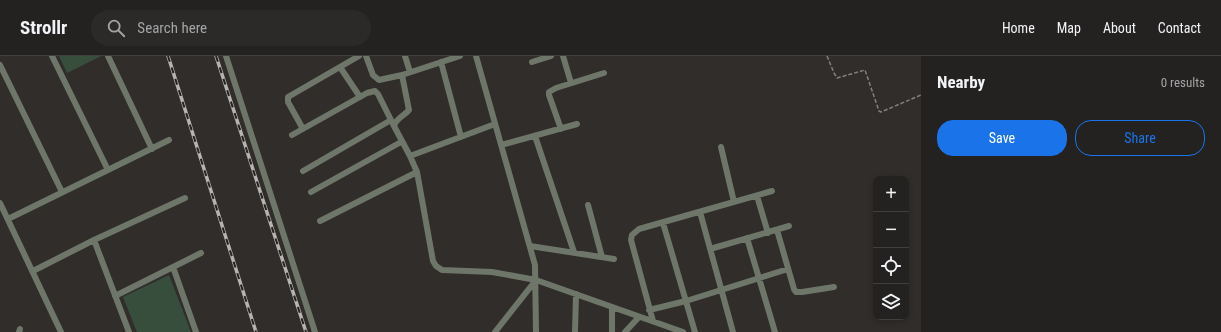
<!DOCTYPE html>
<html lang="en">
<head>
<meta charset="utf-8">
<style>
  :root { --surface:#242220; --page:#2c2a29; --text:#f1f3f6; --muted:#a3a4a5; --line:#413f3e; --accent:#1a73e8 }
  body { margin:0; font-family:"Roboto Condensed",sans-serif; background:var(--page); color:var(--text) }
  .controls { position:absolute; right:12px; bottom:12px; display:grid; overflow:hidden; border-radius:8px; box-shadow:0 2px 6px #0003 }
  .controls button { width:36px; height:36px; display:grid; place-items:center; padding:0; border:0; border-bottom:1px solid var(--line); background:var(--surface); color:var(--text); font:20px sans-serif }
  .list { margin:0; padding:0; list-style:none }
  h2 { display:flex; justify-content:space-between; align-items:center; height:52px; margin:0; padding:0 16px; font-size:17px }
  h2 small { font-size:13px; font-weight:400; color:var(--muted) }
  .actions { display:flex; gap:8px; padding:12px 16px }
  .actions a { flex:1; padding:9px 0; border:1px solid var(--accent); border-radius:16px; text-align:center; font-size:14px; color:var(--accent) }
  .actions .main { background:var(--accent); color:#fff }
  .icon { flex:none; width:22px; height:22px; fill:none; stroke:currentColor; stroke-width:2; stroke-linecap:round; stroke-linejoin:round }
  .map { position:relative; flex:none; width:921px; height:276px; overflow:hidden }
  header { display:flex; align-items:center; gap:24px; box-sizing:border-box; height:56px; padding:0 20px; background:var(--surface); border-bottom:1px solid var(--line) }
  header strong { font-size:19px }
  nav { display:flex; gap:22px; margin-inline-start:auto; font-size:14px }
  .search { width:280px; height:36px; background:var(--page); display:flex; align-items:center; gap:10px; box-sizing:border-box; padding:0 14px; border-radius:22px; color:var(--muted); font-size:15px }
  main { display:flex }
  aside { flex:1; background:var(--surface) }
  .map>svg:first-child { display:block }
</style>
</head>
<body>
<header>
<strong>Strollr</strong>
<div class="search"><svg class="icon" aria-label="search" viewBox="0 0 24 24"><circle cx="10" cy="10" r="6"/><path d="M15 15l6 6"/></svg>Search here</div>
<nav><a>Home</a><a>Map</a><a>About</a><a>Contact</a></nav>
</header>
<main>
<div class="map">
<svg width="921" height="276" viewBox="0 0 921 276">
  <rect width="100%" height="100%" fill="#302d2a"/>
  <path fill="#384e3c" d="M59,0H101L67,17Z
    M169,219L191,276H137L123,241Z"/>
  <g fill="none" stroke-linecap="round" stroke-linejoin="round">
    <path stroke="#83807d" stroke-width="1.5" stroke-dasharray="4 2" stroke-linecap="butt" d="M827,0L834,17L837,22L865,14L879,55L881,56L921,39"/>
    <path stroke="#6e7669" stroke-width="6" d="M52,0L108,114
      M108,0L152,93
      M226,0L315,276
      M366,0L373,19L379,24L402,19L460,0
      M405,0L410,16
      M476,0L535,209L536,276
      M563,0L571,27
      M441,6L461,81
      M532,6L551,0
      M0,9L62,136
      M340,11L360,41
      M402,19L409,54C404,60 396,62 394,70L410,100L417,116L433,205L436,210L442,214L492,216L536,224L683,276
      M303,73L288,46V41L359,0
      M561,73L549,39V36L556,32L604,17
      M292,79L367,37L375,35L378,38L394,70
      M535,80L574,196
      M501,89L577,68
      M721,91L734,146
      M410,100L495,68
      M303,115L391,64
      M311,136L401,86
      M757,140L768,177
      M0,147L61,276
      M588,149L602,201
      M700,156L733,276
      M8,163L169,84
      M320,165L417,116
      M663,167L695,276
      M777,174L794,233L796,236H802L834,231
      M747,182L775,276
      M94,184L129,276
      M530,190L614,203
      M710,193L789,170
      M173,211L196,276
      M33,215L94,184L185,142
      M115,240L201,197
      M649,254L686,245L788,213
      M653,265L631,184L632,179L639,173L772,135
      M19,276L20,273
      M495,276L536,224
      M575,276L576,238
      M612,276V251
      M625,276L639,261"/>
    <g stroke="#b6b4b1" stroke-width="3.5">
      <path id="rail" d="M168,0L256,276
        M216,0L306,276"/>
    </g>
    <use href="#rail" stroke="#262320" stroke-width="2" stroke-dasharray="6" stroke-linecap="butt"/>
  </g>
</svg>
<div class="controls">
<button>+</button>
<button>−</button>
<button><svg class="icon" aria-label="locate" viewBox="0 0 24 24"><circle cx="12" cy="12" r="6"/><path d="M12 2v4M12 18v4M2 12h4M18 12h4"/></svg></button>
<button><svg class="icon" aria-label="layers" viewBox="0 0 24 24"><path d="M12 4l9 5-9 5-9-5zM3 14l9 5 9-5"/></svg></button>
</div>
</div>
<aside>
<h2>Nearby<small>0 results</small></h2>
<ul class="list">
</ul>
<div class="actions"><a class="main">Save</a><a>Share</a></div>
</aside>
</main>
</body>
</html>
